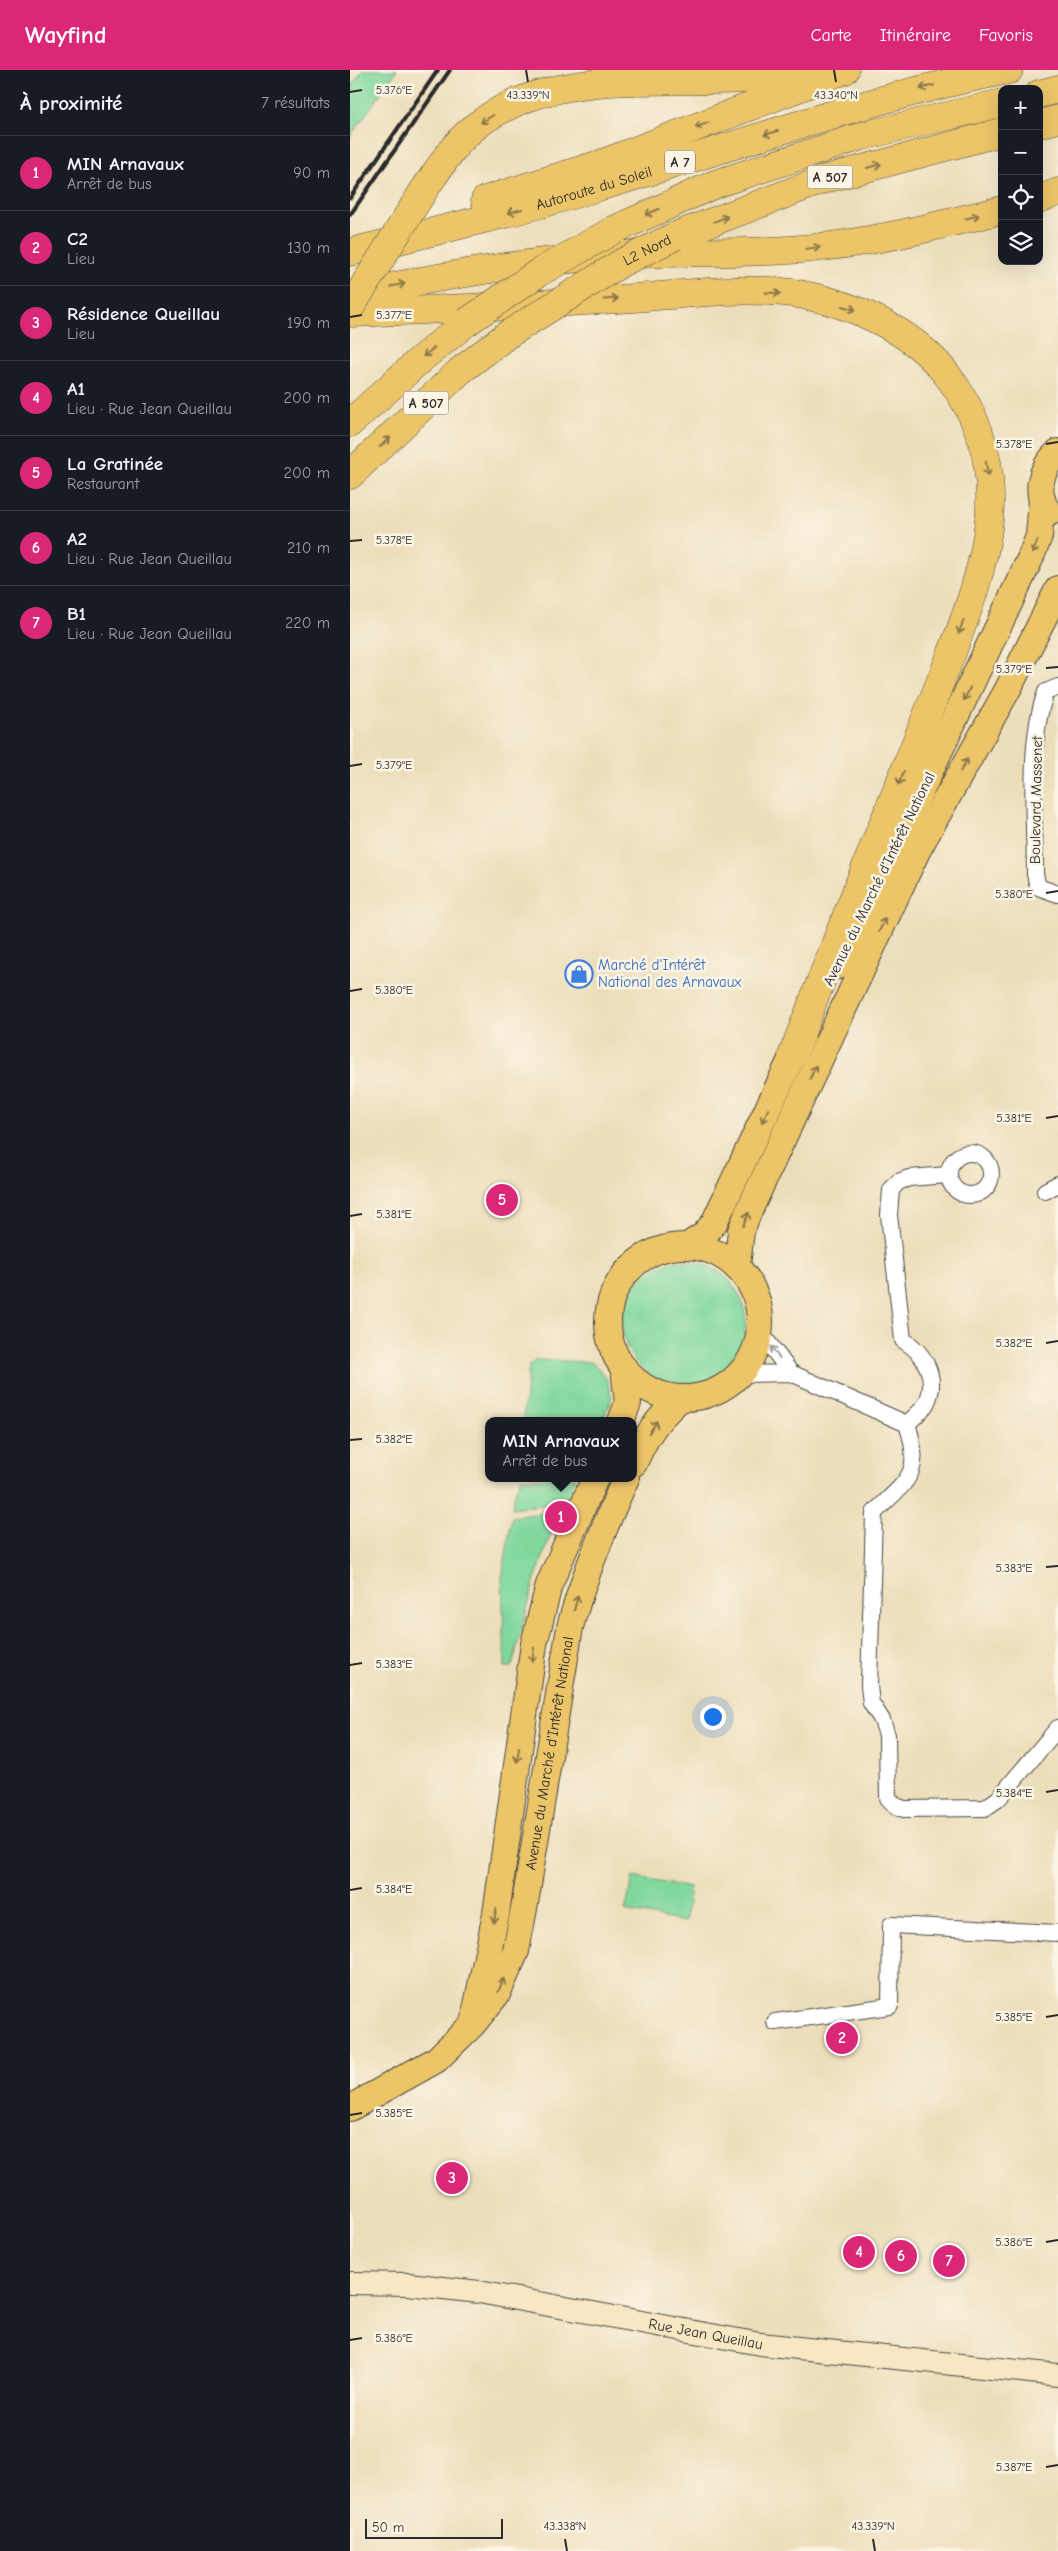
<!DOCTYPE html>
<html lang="fr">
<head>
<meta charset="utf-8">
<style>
  :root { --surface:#171b24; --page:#20242c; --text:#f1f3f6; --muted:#9ea1a6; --line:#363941; --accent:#db2777 }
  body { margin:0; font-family:"Comic Neue",sans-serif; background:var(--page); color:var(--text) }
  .controls { position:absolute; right:15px; top:15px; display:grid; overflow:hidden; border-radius:10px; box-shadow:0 5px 20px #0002 }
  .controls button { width:45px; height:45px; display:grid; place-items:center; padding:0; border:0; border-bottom:1px solid var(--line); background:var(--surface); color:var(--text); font:25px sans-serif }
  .scale { position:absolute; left:15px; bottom:12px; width:138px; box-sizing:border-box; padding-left:5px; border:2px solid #2b2b2b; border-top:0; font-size:14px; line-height:18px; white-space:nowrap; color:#2b2b2b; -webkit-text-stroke:4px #fcf5e5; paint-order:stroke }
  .you { position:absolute; left:362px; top:1646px; width:18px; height:18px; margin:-12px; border:4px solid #fff; border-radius:50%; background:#1a73e8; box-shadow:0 0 0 8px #1a73e833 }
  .badge { display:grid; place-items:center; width:32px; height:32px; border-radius:50%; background:var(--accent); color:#fff; font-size:16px; font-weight:700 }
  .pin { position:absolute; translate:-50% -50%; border:2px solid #fff; box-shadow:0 1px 5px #0006 }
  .popup { position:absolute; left:135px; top:1347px; width:152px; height:65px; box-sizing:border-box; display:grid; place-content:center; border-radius:10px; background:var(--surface); filter:drop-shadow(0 1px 4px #0005); font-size:16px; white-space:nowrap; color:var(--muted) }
  .popup b { font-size:19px; color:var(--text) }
  .popup::after { content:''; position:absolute; left:50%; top:100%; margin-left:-10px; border:10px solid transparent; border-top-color:var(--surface) }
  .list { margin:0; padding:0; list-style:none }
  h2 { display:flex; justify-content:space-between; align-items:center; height:65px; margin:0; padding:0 20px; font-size:21px }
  h2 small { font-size:16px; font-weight:400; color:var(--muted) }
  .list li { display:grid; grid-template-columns:32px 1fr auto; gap:15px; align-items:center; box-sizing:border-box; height:75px; padding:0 20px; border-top:1px solid var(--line) }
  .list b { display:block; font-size:19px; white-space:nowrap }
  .list p { margin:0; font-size:16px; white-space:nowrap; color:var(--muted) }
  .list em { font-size:16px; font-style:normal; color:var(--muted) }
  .icon { flex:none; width:28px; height:28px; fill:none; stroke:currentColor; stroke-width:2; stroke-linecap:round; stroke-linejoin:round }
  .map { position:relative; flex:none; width:708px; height:2481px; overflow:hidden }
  header { display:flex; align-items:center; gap:30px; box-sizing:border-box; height:70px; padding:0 25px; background:var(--accent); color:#fff }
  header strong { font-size:24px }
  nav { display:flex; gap:28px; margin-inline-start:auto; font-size:18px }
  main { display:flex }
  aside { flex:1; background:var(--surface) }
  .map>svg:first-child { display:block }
</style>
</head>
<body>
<header>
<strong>Wayfind</strong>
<nav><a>Carte</a><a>Itinéraire</a><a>Favoris</a></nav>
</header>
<main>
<aside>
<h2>À proximité<small>7 résultats</small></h2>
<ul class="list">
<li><span class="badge">1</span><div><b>MIN Arnavaux</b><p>Arrêt de bus</p></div><em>90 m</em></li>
<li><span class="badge">2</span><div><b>C2</b><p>Lieu</p></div><em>130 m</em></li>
<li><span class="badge">3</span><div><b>Résidence Queillau</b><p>Lieu</p></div><em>190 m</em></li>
<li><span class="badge">4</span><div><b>A1</b><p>Lieu · Rue Jean Queillau</p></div><em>200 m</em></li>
<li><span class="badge">5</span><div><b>La Gratinée</b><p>Restaurant</p></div><em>200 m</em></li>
<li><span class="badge">6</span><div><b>A2</b><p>Lieu · Rue Jean Queillau</p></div><em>210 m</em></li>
<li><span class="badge">7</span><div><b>B1</b><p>Lieu · Rue Jean Queillau</p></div><em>220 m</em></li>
</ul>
</aside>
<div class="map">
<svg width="708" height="2481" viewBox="0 0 708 2481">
  <rect width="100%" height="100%" fill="#fcf5e5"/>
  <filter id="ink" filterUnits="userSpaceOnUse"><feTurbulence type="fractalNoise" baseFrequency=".02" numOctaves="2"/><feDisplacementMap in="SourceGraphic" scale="10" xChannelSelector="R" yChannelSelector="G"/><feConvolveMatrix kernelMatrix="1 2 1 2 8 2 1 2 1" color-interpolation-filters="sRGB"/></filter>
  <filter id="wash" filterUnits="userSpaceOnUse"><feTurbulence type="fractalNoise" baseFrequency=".0096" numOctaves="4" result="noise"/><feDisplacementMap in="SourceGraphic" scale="20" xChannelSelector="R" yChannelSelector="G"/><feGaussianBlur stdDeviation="1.12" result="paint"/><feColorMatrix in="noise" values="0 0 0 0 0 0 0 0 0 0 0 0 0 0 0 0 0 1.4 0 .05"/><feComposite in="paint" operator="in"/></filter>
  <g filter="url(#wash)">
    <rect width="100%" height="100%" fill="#eddebb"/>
    <path fill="#80d89d" stroke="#568264" d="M13,0H47L0,67V18Z
      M272 1253a62 62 0 1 1 124 0a62 62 0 1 1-124 0Z
      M188,1290L241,1292L249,1299L257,1309L262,1328L252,1351H173L179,1295Z
      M172,1408H226L218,1427L209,1433L162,1438L165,1422Z
      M200,1442L207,1446L183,1516L162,1597H155L152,1508L162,1447Z
      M283,1807L340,1818L335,1852L275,1841Z"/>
  </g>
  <g filter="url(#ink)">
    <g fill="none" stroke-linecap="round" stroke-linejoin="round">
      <g stroke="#484641" stroke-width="18">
        <path id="street" d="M708,617L696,622C677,673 685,749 685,804L688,817L708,824
          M599 1104a21 21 0 1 1 42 0a21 21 0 1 1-42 0Z
          M695,1121L708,1114
          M410,1262L441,1303
          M390,1304L441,1303L557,1354C574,1404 557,1410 524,1443L519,1616L521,1633L532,1650L537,1665L538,1728L546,1736L554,1739L635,1738L648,1729L708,1658
          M557,1354C563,1348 571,1342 576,1334C589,1309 575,1283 553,1270L539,1145L541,1120L548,1112L559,1108L598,1105
          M425,1952L540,1936L541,1855L708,1863"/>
      </g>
      <g stroke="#484641" stroke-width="24">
        <g id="secondary">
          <path id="s1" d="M0,2213L58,2214L129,2222L410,2274L708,2305"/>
        </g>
      </g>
      <g stroke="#484641" stroke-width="28">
        <g id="primary">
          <path d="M699,443C683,422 691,398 708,382"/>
          <path d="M488,896L680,489L689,466L692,429"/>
          <path d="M339,1175L354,1165L364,1153L452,966"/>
          <circle cx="334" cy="1252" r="76"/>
          <path d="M387,1196L391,1161L398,1143L567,781L658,619L708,519"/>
          <path d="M271,1351L278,1333L274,1298"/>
          <path d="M284,1393C297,1364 307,1349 331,1328"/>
          <path d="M124,1949L146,1844L184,1574L199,1515L245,1408"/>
          <path id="s2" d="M0,2038L86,1990L123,1954L147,1924L166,1881L175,1833L220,1557C234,1505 254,1457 276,1408"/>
        </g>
      </g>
      <g stroke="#484641" stroke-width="29">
        <g id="highway">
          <path d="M689,24L708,19"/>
          <path d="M689,54L708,49"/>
          <path d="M74,120C90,97 104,73 126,56C193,3 285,12 364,10C398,10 433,6 466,1"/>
          <path d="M689,129L708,122"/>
          <path d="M135,130L253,93L495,0"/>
          <path d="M264,160L365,114L512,66L652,33"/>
          <path d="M325,166L475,109L652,62"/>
          <path id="s3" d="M0,182C82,162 164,143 245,118C383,78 517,27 659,0"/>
          <path d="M0,225C96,205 193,188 292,184C345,181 398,184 451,179C519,174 586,156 652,140"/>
          <path d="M0,243C95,240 190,234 284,228C336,224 403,215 454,225C505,235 560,260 594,301C671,396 637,494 597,595C581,635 565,675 549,715C512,805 477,895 442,986"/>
          <path d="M0,353L71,289L117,252"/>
          <path d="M0,405L110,301L157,265"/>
        </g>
      </g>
      <use href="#street" stroke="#fff" stroke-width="16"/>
      <use href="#secondary" stroke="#f7e8c3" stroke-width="22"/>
      <use href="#primary" stroke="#ecc569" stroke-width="26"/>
      <use href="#highway" stroke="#ecc569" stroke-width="28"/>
      <path stroke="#2b2b2b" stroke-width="4" d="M0,128L88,0
        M0,145L100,0"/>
      <g stroke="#484641" stroke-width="29" stroke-linecap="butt">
        <g id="highway-bridge">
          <path d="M0,238L74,120"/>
          <path d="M117,252L188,203L264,160"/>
          <path id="s4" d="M157,265L273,192L325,166"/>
        </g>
      </g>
      <use href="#highway-bridge" stroke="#ecc569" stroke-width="28"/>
    </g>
    <defs><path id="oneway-shaft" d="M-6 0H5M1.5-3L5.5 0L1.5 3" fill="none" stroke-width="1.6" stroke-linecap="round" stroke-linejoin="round" transform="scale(1.25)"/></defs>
    <g stroke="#8c784a">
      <use href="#oneway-shaft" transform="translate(577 17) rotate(167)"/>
      <use href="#oneway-shaft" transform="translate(137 49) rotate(148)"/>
      <use href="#oneway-shaft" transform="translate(352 55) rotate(159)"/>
      <use href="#oneway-shaft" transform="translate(421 63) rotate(163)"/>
      <use href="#oneway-shaft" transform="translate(524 96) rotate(-15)"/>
      <use href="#oneway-shaft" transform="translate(165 141) rotate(164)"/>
      <use href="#oneway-shaft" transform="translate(302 142) rotate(156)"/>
      <use href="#oneway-shaft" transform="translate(622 147) rotate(-14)"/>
      <use href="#oneway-shaft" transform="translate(371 149) rotate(-21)"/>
      <use href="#oneway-shaft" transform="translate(463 178) rotate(-8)"/>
      <use href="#oneway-shaft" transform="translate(48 215) rotate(-12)"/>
      <use href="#oneway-shaft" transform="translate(423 223) rotate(3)"/>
      <use href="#oneway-shaft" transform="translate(261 229) rotate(-4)"/>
      <use href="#oneway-shaft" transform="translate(499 238) rotate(16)"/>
      <use href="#oneway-shaft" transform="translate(79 282) rotate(141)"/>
      <use href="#oneway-shaft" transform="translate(35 372) rotate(-44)"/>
      <use href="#oneway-shaft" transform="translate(637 399) rotate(82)"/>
      <use href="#oneway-shaft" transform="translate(685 477) rotate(111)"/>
      <use href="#oneway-shaft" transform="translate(611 557) rotate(111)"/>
      <use href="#oneway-shaft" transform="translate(617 624) rotate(115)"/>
      <use href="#oneway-shaft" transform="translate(614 695) rotate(-60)"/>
      <use href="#oneway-shaft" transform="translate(551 708) rotate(112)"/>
      <use href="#oneway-shaft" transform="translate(532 855) rotate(-65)"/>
      <use href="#oneway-shaft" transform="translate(463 1002) rotate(-65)"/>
      <use href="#oneway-shaft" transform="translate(415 1046) rotate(115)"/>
      <use href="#oneway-shaft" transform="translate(396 1149) rotate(-67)"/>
      <use href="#oneway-shaft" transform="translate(303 1357) rotate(-57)"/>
      <use href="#oneway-shaft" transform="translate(226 1533) rotate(-75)"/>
      <use href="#oneway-shaft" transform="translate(183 1585) rotate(98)"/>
      <use href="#oneway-shaft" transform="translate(168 1685) rotate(98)"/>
      <use href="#oneway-shaft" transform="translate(145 1846) rotate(100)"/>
      <use href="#oneway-shaft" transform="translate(151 1915) rotate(-67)"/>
    </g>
    <use stroke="#a0a0a0" href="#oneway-shaft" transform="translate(425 1282) rotate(-127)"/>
  </g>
  <path fill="none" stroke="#2b2b2b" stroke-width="2" d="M176,0L178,12M484,0L486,12M0,22L12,20M0,247L12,245M696,374L708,372M0,471L12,470M696,598L708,597M0,696L12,694M696,823L708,821M0,921L12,919M696,1048L708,1046M0,1146L12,1144M696,1273L708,1271M0,1370L12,1369M696,1497L708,1496M0,1595L12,1593M696,1722L708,1720M0,1820L12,1818M696,1947L708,1945M0,2045L12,2043M696,2172L708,2170M0,2270L12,2268M696,2397L708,2395M215,2469L217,2481M523,2469L525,2481"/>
  <defs>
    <g id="shop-ring" transform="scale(1.4375)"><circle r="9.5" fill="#fcf5e5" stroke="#3f7fe0" stroke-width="1.5"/><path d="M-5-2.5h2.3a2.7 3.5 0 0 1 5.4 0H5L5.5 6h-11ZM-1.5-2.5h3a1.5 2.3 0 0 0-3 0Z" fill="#3f7fe0"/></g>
  </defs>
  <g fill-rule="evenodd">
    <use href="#shop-ring" x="229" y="904"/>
  </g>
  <g text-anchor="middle" stroke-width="5" stroke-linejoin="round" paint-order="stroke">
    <g fill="#fcf5e5" stroke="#6a6863" stroke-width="1">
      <rect x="315" y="80.5" width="30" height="23" rx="4"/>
      <rect x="457.5" y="95.5" width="45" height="23" rx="4"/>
      <rect x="53.5" y="321.5" width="45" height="23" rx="4"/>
    </g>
    <g font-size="14" font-weight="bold" fill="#2b2b2b">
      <text x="330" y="97">A 7</text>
      <text x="480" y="112">A 507</text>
      <text x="76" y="338">A 507</text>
    </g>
    <g font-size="15" fill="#2b2b2b" stroke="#fcf5e5">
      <text dy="5" stroke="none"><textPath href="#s3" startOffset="252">Autoroute du Soleil</textPath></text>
      <text dy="5" stroke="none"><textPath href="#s4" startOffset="164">L2 Nord</textPath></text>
      <text transform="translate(686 730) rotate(-89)" y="5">Boulevard Massenet</text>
      <text transform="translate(529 809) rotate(-64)" y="5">Avenue du Marché d'Intérêt National</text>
      <text dy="5" stroke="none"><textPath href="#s2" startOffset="436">Avenue du Marché d'Intérêt National</textPath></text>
      <text dy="5" stroke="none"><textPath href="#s1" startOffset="360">Rue Jean Queillau</textPath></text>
    </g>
    <g font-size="15" fill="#366cbe" stroke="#fcf5e5" text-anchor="start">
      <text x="248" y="900">Marché d'Intérêt<tspan x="248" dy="17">National des Arnavaux</tspan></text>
    </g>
  </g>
  <g font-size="12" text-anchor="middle" fill="#2b2b2b" stroke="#fcf5e5" stroke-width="5" stroke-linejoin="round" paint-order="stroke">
    <text x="44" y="24">5.376°E</text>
    <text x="178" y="29">43.339°N</text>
    <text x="486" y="29">43.340°N</text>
    <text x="44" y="249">5.377°E</text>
    <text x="664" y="378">5.378°E</text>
    <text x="44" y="474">5.378°E</text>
    <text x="664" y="603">5.379°E</text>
    <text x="44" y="699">5.379°E</text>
    <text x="664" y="828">5.380°E</text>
    <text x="44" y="924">5.380°E</text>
    <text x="664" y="1052">5.381°E</text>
    <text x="44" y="1148">5.381°E</text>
    <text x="664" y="1277">5.382°E</text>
    <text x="44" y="1373">5.382°E</text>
    <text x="664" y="1502">5.383°E</text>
    <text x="44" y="1598">5.383°E</text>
    <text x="664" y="1727">5.384°E</text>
    <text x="44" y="1823">5.384°E</text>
    <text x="664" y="1951">5.385°E</text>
    <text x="44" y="2047">5.385°E</text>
    <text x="664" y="2176">5.386°E</text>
    <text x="44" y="2272">5.386°E</text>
    <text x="664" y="2401">5.387°E</text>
    <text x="215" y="2460">43.338°N</text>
    <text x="523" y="2460">43.339°N</text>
  </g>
</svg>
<div class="controls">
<button>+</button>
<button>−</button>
<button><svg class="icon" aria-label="locate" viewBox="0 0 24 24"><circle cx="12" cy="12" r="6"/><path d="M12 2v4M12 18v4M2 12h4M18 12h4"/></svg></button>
<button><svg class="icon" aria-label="layers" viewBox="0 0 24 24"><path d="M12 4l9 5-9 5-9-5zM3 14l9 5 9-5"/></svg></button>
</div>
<div class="scale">50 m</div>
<div class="you"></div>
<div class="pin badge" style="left:211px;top:1447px">1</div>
<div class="popup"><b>MIN Arnavaux</b>Arrêt de bus</div>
<div class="pin badge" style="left:492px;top:1968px">2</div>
<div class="pin badge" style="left:102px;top:2108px">3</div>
<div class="pin badge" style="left:509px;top:2182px">4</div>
<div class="pin badge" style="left:152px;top:1130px">5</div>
<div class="pin badge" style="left:551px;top:2186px">6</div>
<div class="pin badge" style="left:599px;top:2191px">7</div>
</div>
</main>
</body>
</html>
